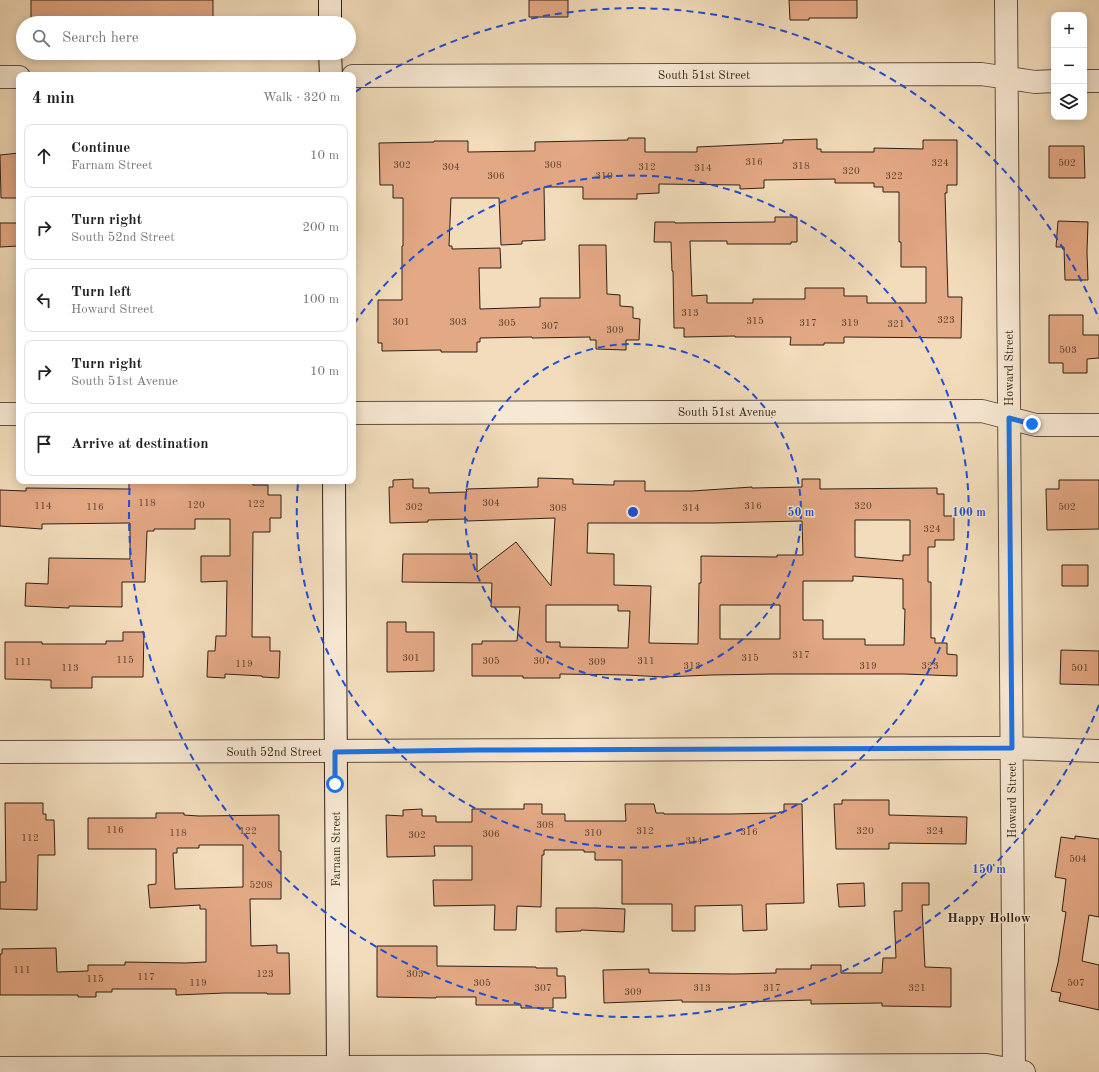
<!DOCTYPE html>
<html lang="en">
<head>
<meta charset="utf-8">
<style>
  :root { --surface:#fff; --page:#f2f2f2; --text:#222; --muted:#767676; --line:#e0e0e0 }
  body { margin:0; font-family:"Old Standard TT",serif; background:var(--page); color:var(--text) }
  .controls { position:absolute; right:12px; top:12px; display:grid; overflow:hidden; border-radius:8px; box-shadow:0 2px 10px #0003 }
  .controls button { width:36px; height:36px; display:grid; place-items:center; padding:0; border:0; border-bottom:1px solid var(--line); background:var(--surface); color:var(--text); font:20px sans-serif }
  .stop { position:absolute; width:12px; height:12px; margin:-9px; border:3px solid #1a73e8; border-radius:50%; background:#fff }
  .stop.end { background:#1a73e8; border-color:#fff; box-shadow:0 1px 4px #0008 }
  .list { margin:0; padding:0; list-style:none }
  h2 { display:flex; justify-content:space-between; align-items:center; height:52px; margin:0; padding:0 16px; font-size:17px }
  h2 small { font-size:13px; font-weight:400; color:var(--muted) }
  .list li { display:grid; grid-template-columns:26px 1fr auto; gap:12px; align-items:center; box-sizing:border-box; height:64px; margin:0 8px 8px; padding:0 8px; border:1px solid var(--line); border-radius:8px }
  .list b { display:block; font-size:15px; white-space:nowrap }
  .list p { margin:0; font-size:13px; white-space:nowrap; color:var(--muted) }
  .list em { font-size:13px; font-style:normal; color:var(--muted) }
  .icon { flex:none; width:22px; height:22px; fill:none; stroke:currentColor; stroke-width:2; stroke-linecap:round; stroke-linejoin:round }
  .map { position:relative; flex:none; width:1099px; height:1072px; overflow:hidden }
  .search { position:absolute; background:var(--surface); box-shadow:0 2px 10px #0003; left:16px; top:16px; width:340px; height:44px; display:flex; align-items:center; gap:10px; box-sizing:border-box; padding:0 14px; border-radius:22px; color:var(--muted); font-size:15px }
  .panel { position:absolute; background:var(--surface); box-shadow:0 2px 10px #0003; left:16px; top:72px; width:340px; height:412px; border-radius:8px }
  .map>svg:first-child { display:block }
</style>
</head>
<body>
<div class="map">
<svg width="1099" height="1072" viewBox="0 0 1099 1072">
  <rect width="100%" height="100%" fill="#f2dcbb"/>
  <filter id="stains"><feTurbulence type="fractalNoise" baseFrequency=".005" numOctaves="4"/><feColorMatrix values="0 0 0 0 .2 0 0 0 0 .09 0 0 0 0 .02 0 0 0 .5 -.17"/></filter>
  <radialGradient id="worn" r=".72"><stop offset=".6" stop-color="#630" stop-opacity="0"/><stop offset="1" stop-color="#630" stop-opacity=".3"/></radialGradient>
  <path fill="#e3a884" stroke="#2f2117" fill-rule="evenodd" d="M31,0H213V23H31Z
    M529,0H568V17H529Z
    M789,0H857V18H809V20H790Z
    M628,138H645V152H697V147L783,143V140L817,139V149H821V152H874V148L923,149V140H957V185H947V193H945L948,297H962L961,338L844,337V343H824V345H790L791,337H735V336L684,337V328H674L673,271H672L671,242H654L655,222H675V223L775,222V217H797V242H791V244H727V241H690L692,296L707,295V303H753V299H805V288H844V296H867V303H926V267H901V242H899V192H883V187H874V183H835V179L764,180V188L740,189V185L659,184V193L637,194V199H583V187H544L545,240L522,241V244L501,245L499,198H451L449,246H452V249L500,248L501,268H479L480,309L540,307V298H580L579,245H606L607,294L620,295V306L633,307V318L640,319L639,340H626V350L596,349V340H590V337L532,338V337L480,338V342H477V352H441V350L382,351V343H378V300H402V246H403V198H393V185H380L379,143L434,142V141H468V152L535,151V142L628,140Z
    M1049,146H1084L1085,178H1049Z
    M19,153V198H1L0,155Z
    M1058,221L1088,222L1087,252L1088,280H1065L1064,247H1056Z
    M0,223H18V246L0,247Z
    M1049,315H1083V335H1099V358L1087,359V373H1063V363H1049Z
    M538,478L573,479V484L614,485V481H645V491H692L752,487V488L802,487V479H820V489L937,488V494H944V516H954V540H935V547H928V582H931V638H935V643H947V654L957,655V676L904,674H771L711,675L663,677L627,675L560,674V678H523V676H472V644H482V641H517L520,607H491L492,583L402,582L403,554H477V572L516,542L551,586L555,518L467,521V519L428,520V522L390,523L389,487H393V480L413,479V488H429V493L467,492L466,489L538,487ZM855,520H910V555H903V561L855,557ZM802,521L803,555H777V557L701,556V583H699L698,644L649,643L651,586L614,585V554L587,553L588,523H714ZM853,576L903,579V609H905L904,645H865V639H823V620H803V581H853ZM546,605H618V611H630L628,648L560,647V642H546ZM720,605H780V639H720Z
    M1059,480H1099V529L1047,530L1046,489H1059Z
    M129,481H253V485H268V495H281V518H270V532H253L252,637H270V651H280L279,678L262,677V676L225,674V678L207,677L208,651H215L216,636H226L227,581L201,582V556H230V519H195V529H154V531H147L145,582H122V607L69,606V608L25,606L26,583L48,584L49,558L130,559V523L42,524V529L0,526V490L26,491V488L129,489Z
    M1062,565H1088V586H1062Z
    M387,622H406V632H434V671L387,672Z
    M123,632H144L143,677H92V688H51V680L5,679V642H42V644H106V641H123Z
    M1061,650L1099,651V685L1060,684Z
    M842,800H889V815L967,817L966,844L889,843V849H836L834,804H842Z
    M5,803H43V814H46V820H54L55,855H38L37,910L0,909V882H6Z
    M524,804H542V814H565V821H626L625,804H654L656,813H664V814H731L779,813V812H784V804H802L804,903L766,904L767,930L743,931L742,905L695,906V931H672V904H622V860H595V852H584V850H544V855H542L541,907L517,906L516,930H494L495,905L434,906L433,880H472V846H434L435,856L387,857L386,815L403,816V810L422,809V816H436V822H472V809H524Z
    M156,813H184V815L199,816L279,815V851H281V899H250L251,946L277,945V953H289L290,994H267V993H225L176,995V989H112V992H96V997H78V995H0V954H2V949L56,948L57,972L88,971V965H125V962L185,963L206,962V909H200V905L150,908L148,885L156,884V849H88V818H156ZM199,845H243V887L175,889L173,853H177V848H199Z
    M1075,836L1099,839V917L1089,915L1082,961L1099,965V1010L1059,1001L1061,993L1051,991L1058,963L1066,912L1062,911L1066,879L1055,877L1061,837L1075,839Z
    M864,883L865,906L839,907L837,884Z
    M902,883H929V905H922L925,967L951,968V1007L882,1006V1003L811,1004V1000L737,1002H682V1000L604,1003L603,970L649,969V973L734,974L776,973V969H811V965H841V973H882L883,958H896L894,911H902Z
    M556,908H596L625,909L624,932L581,930V931L556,932Z
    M377,946H437V966L536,967V968H557V976H565L566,998H553V1008H521V1005H476V997H436V998L377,997Z"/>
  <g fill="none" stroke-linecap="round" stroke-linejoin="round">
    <g stroke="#605040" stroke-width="24">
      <path id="minor" d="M1006,0L1014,1072
        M353,76L981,74L1035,82L1054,81
        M0,77H19
        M1084,81H1099
        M353,413L982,411L1036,425H1099
        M0,414H19
        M0,1068L986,1065L1024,1072"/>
    </g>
    <g stroke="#605040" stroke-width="24">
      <path id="tertiary" d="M0,752C328,752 657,749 985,748H1012L1099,751"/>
    </g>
    <g stroke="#2f2117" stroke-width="24">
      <path id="secondary" d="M330,0V23
        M330,53L331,75
        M334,481L338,1072"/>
    </g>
    <use href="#minor" stroke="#f7e8d3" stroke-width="22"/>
    <use href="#tertiary" stroke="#f7e8d3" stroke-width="22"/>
    <use href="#secondary" stroke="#f7e8d3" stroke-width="22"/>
  </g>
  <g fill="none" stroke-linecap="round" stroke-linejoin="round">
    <path stroke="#1a73e8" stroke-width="5" d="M335,784V752L478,750L1012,748L1009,418L1032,424"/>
  </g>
  <g fill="none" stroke="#1d4ed8" stroke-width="2" stroke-dasharray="7 5">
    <circle cx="633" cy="512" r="168"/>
    <path d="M354 324A336 336 0 1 1 298 483"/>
    <path d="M1099 705A504 504 0 0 1 130 481M355 92A504 504 0 0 1 1099 319"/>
  </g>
  <g text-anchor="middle" stroke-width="3" stroke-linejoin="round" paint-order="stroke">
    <g font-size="10" fill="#5c4332">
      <text x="754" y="165">316</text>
      <text x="940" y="166">324</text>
      <text x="1067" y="166">502</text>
      <text x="402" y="168">302</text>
      <text x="553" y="168">308</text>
      <text x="801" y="169">318</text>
      <text x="451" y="170">304</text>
      <text x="647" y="170">312</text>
      <text x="703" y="171">314</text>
      <text x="851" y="174">320</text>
      <text x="496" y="179">306</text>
      <text x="604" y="179">310</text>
      <text x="894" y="179">322</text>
      <text x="690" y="316">313</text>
      <text x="946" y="323">323</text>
      <text x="755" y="324">315</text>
      <text x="401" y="325">301</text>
      <text x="458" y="325">303</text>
      <text x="507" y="326">305</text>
      <text x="808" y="326">317</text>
      <text x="850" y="326">319</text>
      <text x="896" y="327">321</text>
      <text x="550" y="329">307</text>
      <text x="615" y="333">309</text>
      <text x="1068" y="353">503</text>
      <text x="147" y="506">118</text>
      <text x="491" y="506">304</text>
      <text x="256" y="507">122</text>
      <text x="196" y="508">120</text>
      <text x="43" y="509">114</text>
      <text x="753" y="509">316</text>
      <text x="863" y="509">320</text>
      <text x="95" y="510">116</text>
      <text x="414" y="510">302</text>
      <text x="1067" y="510">502</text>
      <text x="558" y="511">308</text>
      <text x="691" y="511">314</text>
      <text x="932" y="532">324</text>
      <text x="801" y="658">317</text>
      <text x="411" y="661">301</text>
      <text x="750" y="661">315</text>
      <text x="125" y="663">115</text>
      <text x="491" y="664">305</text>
      <text x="542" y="664">307</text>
      <text x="646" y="664">311</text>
      <text x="23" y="665">111</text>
      <text x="597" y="665">309</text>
      <text x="244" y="667">119</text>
      <text x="692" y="669">313</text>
      <text x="868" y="669">319</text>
      <text x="930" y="669">323</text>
      <text x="70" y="671">113</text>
      <text x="1080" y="671">501</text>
      <text x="545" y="828">308</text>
      <text x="115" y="833">116</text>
      <text x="248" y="834">122</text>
      <text x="645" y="834">312</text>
      <text x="865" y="834">320</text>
      <text x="935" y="834">324</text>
      <text x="749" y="835">316</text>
      <text x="178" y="836">118</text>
      <text x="593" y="836">310</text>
      <text x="491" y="837">306</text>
      <text x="417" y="838">302</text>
      <text x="30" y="841">112</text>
      <text x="694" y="844">314</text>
      <text x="1078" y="862">504</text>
      <text x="261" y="888">5208</text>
      <text x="22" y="973">111</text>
      <text x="265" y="977">123</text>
      <text x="415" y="977">303</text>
      <text x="146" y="980">117</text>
      <text x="95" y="982">115</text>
      <text x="198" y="986">119</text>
      <text x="482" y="986">305</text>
      <text x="1076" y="986">507</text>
      <text x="543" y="991">307</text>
      <text x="702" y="991">313</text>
      <text x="772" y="991">317</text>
      <text x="917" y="991">321</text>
      <text x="633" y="995">309</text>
    </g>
    <g font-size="12" fill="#2f2117" stroke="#f7e8d3">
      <text x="704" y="79">South 51st Street</text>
      <text transform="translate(1009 368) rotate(-90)" y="4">Howard Street</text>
      <text x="727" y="416">South 51st Avenue</text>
      <text x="274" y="756">South 52nd Street</text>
      <text transform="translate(1012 800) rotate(-90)" y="4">Howard Street</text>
      <text transform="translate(336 849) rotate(-90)" y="4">Farnam Street</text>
    </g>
    <g font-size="13" font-weight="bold" fill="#2f2117" stroke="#f7e8d3">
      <text x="989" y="922">Happy Hollow</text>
    </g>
  </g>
  <circle cx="633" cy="512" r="6" fill="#1d4ed8" stroke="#f7e8d3" stroke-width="2"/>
  <g font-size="12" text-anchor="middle" font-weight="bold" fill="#1d4ed8" stroke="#f7e8d3" stroke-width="3" stroke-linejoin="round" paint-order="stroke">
    <text x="801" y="516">50 m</text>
    <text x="969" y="516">100 m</text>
    <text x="989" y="873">150 m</text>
  </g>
  <rect width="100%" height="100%" filter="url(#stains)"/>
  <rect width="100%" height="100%" fill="url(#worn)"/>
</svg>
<div class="controls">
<button>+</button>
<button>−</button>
<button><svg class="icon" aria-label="layers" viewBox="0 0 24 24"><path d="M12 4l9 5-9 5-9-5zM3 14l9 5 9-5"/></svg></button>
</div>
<div class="stop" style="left:335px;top:784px"></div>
<div class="stop end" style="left:1032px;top:424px"></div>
<div class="search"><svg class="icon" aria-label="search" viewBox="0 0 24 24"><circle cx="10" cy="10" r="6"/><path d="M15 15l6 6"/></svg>Search here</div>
<section class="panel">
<h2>4 min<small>Walk · 320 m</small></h2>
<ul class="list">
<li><svg class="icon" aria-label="ahead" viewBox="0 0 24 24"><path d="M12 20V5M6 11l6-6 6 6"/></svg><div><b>Continue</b><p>Farnam Street</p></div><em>10 m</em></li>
<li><svg class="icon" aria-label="right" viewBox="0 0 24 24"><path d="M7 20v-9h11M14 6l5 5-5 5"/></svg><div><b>Turn right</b><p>South 52nd Street</p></div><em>200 m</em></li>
<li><svg class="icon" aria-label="left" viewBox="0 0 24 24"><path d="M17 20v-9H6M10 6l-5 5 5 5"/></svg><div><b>Turn left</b><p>Howard Street</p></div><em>100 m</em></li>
<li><svg class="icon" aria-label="right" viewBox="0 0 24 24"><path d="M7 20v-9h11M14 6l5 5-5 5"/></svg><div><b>Turn right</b><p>South 51st Avenue</p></div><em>10 m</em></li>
<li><svg class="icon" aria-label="arrive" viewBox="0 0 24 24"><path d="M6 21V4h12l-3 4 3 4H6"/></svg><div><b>Arrive at destination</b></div></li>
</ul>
</section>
</div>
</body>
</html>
